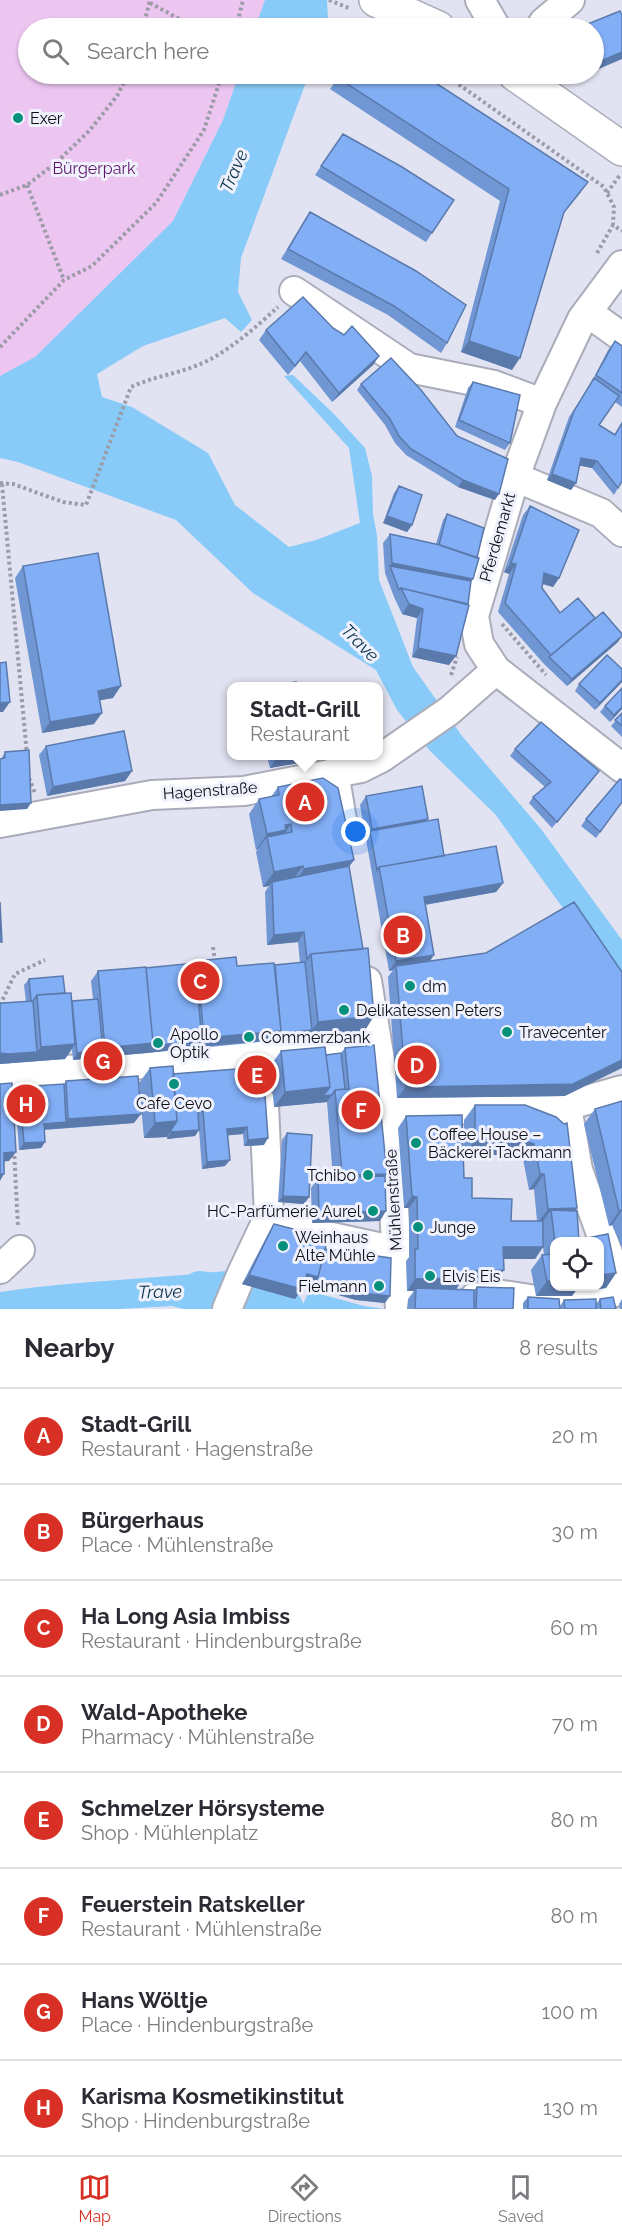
<!DOCTYPE html>
<html lang="en">
<head>
<meta charset="utf-8">
<style>
  :root { --surface:#fff; --page:#f7f7f7; --text:#2b2b33; --muted:#7c7c81; --line:#e1e1e2; --accent:#d93025 }
  body { margin:0; font-family:Raleway,sans-serif; background:var(--page); color:var(--text) }
  .controls { position:absolute; right:18px; bottom:18px; display:grid; overflow:hidden; border-radius:12px; box-shadow:0 2px 4px #0004 }
  .controls button { width:54px; height:54px; display:grid; place-items:center; padding:0; border:0; border-bottom:2px solid var(--line); background:var(--surface); color:var(--text); font:30px sans-serif }
  .you { position:absolute; left:356px; top:832px; width:21px; height:21px; margin:-15px; border:4px solid #fff; border-radius:50%; background:#1a73e8; box-shadow:0 0 0 9px #1a73e833 }
  .badge { display:grid; place-items:center; width:39px; height:39px; border-radius:50%; background:var(--accent); color:#fff; font-size:20px; font-weight:700 }
  .pin { position:absolute; translate:-50% -50%; border:3px solid #fff; box-shadow:0 2px 6px #0006 }
  .popup { position:absolute; left:227px; top:682px; width:156px; height:78px; box-sizing:border-box; display:grid; place-content:center; border-radius:12px; background:var(--surface); filter:drop-shadow(0 2px 4px #0005); font-size:20px; white-space:nowrap; color:var(--muted) }
  .popup b { font-size:22px; color:var(--text) }
  .popup::after { content:''; position:absolute; left:50%; top:100%; margin-left:-12px; border:12px solid transparent; border-top-color:var(--surface) }
  .list { margin:0; padding:0; list-style:none }
  h2 { display:flex; justify-content:space-between; align-items:center; height:78px; margin:0; padding:0 24px; font-size:26px }
  h2 small { font-size:20px; font-weight:400; color:var(--muted) }
  .list li { display:grid; grid-template-columns:39px 1fr auto; gap:18px; align-items:center; box-sizing:border-box; height:96px; padding:0 24px; border-top:2px solid var(--line) }
  .list b { display:block; font-size:22px; white-space:nowrap }
  .list p { margin:0; font-size:20px; white-space:nowrap; color:var(--muted) }
  .list em { font-size:20px; font-style:normal; color:var(--muted) }
  .icon { flex:none; width:33px; height:33px; fill:none; stroke:currentColor; stroke-width:2; stroke-linecap:round; stroke-linejoin:round }
  .map { position:relative; flex:none; width:622px; height:1309px; overflow:hidden }
  .search { position:absolute; background:var(--surface); box-shadow:0 2px 4px #0004; left:18px; right:18px; top:18px; height:66px; display:flex; align-items:center; gap:15px; box-sizing:border-box; padding:0 21px; border-radius:33px; color:var(--muted); font-size:22px }
  .sheet { height:846px; background:var(--surface) }
  nav { display:flex; justify-content:space-around; align-items:center; box-sizing:border-box; height:84px; border-top:2px solid var(--line); background:var(--surface); font-size:16px; color:var(--muted) }
  nav a { display:grid; justify-items:center; gap:3px }
  nav .on { color:var(--accent) }
  .map>svg:first-child { display:block }
</style>
</head>
<body>
<div class="map">
<svg width="622" height="1309" viewBox="0 0 622 1309">
  <rect width="100%" height="100%" fill="#e2e3f2"/>
  <path fill="#ecc5f1" d="M0,0H265L255,28H28V74H239L223,120L173,221L35,357L0,376Z"/>
  <path fill="#88caf8" d="M265,0H327L328,20L325,28H255Z
    M239,74H309L241,258L238,292L252,320L241,332L225,318L143,346L97,374L102,397L132,407L208,453L235,505L289,547L316,540L360,523L349,448L284,376L293,375L334,414L365,448L372,476L373,514L377,536L379,580L413,667L462,736L541,829L622,940V990L495,814L430,751L397,710L376,670L253,593L176,520L18,462L0,458V376L35,357L173,221L223,120Z
    M236,1270L238,1288L258,1295L253,1309L242,1307L240,1309H183L172,1306L120,1309H0V1292C78,1280 157,1279 236,1270Z
    M309,1291L364,1306L385,1309H301Z"/>
  <g fill="none" stroke-linecap="round" stroke-linejoin="round">
    <path stroke="#88caf8" stroke-width="40" d="M200,1291L223,1294L284,1309"/>
    <g stroke="#abacba" stroke-width="32">
      <path id="minor" d="M480,0L496,28
        M540,28L544,22L570,0
        M622,265L582,319L542,403L515,477L474,616L479,644L496,670L622,768
        M294,291L409,368L494,385L542,403
        M587,312L622,337
        M515,477L601,513L622,532
        M334,772L343,826
        M0,823L152,795L244,791L361,768L381,758L449,711L496,670
        M367,981L388,1109L400,1309
        M0,1075L225,1058L376,1040
        M567,1107L578,1170L622,1292
        M388,1109L552,1110L622,1090
        M267,1223L396,1251
        M0,1269L20,1250
        M474,1298L503,1295L555,1303L607,1296
        M227,1309L242,1273L269,1216L264,1105"/>
    </g>
    <g stroke="#abacba" stroke-width="36">
      <path id="major" d="M376,0L438,28
        M515,74L622,149"/>
    </g>
    <path stroke="#9c9ca8" stroke-width="4" stroke-dasharray="3 3" stroke-linecap="butt" d="M329,0L351,9
      M150,3L196,28
      M143,28L150,0
      M236,28L243,0
      M444,74L604,187L614,207L613,225L622,231
      M27,185L64,280
      M607,193L620,175
      M0,195L27,185L57,162L90,130L117,96L128,74
      M597,253L613,225
      M0,347L64,280L92,266L156,203L204,130L222,74
      M0,483L13,484L63,502L86,505L131,387C152,377 176,374 198,365C226,354 256,327 278,307
      M2,484L27,755
      M502,624L546,675
      M451,675L457,657
      M29,778L35,793
      M213,947L215,961
      M0,1005L15,974L45,960
      M14,1150L18,1227"/>
    <use href="#minor" stroke="#fff" stroke-width="28"/>
    <use href="#major" stroke="#fff" stroke-width="33"/>
  </g>
  <path fill="#7096d4" d="M571,74H588L573,80Z
    M338,78L580,193L563,214L512,370L461,352L500,201L330,89Z
    M343,134L454,200L426,242L315,175Z
    M310,212L447,343L441,353L388,315L281,259Z
    M333,328L379,356L373,365L332,402L300,361L288,375L259,340L266,330Z
    M615,341L622,346V407L615,402L599,425L615,434L622,422V481L614,495L592,468L580,465L576,483L571,490L547,480L569,417L590,385L608,350Z
    M473,382L510,443L505,450L455,427L468,388Z
    M361,384L495,500L458,487L406,455L395,443L385,425L357,390Z
    M399,486L412,525L407,532L383,523L394,493Z
    M530,506L559,578L553,587L542,584V588L560,613L595,618L618,642L567,686L544,664L498,612L509,574L504,572L523,515Z
    M447,514L473,579L471,581L449,665L412,657L417,618L402,614L394,597L385,573L383,543L390,534L436,544L443,520Z
    M23,566L113,698L100,700L94,724L42,733L15,578Z
    M622,669V682L595,710L575,691L579,684Z
    M622,688V709L610,722L600,712L605,706Z
    M622,713V737L611,726Z
    M46,746L132,771L125,781L47,796L39,755Z
    M515,749L599,771L552,828L529,803L533,797L545,787L510,756Z
    M5,752L31,803L27,809L1,759Z
    M267,756H337L270,768Z
    M278,787L354,860L349,866L364,1032L73,1060L72,1049L65,1059L0,1064L3,1003L26,1002L24,985L29,979L65,993L72,1002L93,999L91,981L98,971L146,968L195,963L197,961L237,966L275,965L300,963L298,942L267,945L265,892L269,886L263,887L256,852L258,849L256,850L249,814L259,799L271,797Z
    M366,796L425,822L444,856L503,883L496,892L425,905L430,961L565,1096L397,1098L388,977L393,970L389,971L360,805Z
    M622,802L596,838L581,826L586,819Z
    M345,1048L385,1176L380,1221L312,1223L311,1188L318,1178H333L327,1102L274,1107L270,1066L281,1051L326,1055L341,1053Z
    M263,1067L264,1145L244,1146L243,1134L227,1135L225,1166L202,1169L199,1130L195,1136L167,1139V1137L144,1138L139,1083L150,1068L173,1074Z
    M66,1081L134,1123L44,1130L45,1142L41,1148L19,1150L15,1093L19,1087L64,1084Z
    M622,1101V1248L612,1225L609,1226L584,1124L595,1109Z
    M475,1105H525L556,1117L564,1124L567,1123L577,1208L575,1211H577L579,1242H555V1287H600V1242H585L587,1238L608,1234L616,1273L606,1288L585,1291V1288L577,1289L572,1296H536L531,1270L542,1255H544L543,1247L535,1259H503L504,1270L495,1282H461L456,1290H474L477,1287L514,1288L513,1309H407L408,1299L414,1291H407L406,1261L409,1257V1208H404L398,1128L406,1116L462,1115L464,1178H472V1198L512,1199L511,1221H537L534,1189L529,1190L523,1159L510,1155H464V1120Z
    M287,1133L309,1197L304,1204L278,1202L282,1140Z
    M274,1224L325,1249L385,1303L356,1300L303,1285L302,1289L295,1299L242,1284L268,1234Z
    M528,1297L560,1306L564,1300L596,1304L600,1299L616,1309H523V1303Z
    M622,1299V1309H620L619,1304Z"/>
  <path fill="#5b7aac" d="M622,52V59L594,71V64Z
    M578,74H588L573,80Z
    M588,182L580,193L555,224L564,212Z
    M469,341L520,358L512,370L461,352Z
    M379,356L373,365L332,402L339,393Z
    M581,458L597,461L592,468L576,465Z
    M552,474L576,483L571,490L547,480Z
    M463,480L499,494L495,500L458,487Z
    M387,516L412,525L407,532L383,523Z
    M392,563L473,579L466,588L390,566L385,573Z
    M511,563L516,564L509,574L504,572Z
    M544,573L559,578L553,587L538,582Z
    M409,604L423,609L417,618L402,614Z
    M622,636L618,642L567,686L572,679Z
    M418,648L456,656L449,665L412,657Z
    M622,680V682L595,710L600,703Z
    M121,686L113,698L90,702L98,691Z
    M10,702L3,712H0V703Z
    M622,707V709L610,722L614,715Z
    M102,713L94,724L42,733L50,722Z
    M295,756H308L304,762L270,768L276,759Z
    M308,756H337L304,762Z
    M132,771L125,781L47,796L53,787Z
    M31,803L27,809L0,811V805Z
    M428,819L421,828L370,831L372,829Z
    M291,824L276,846L267,837L258,849L256,850L267,834L285,825Z
    M354,860L343,875L293,885L304,869Z
    M303,866L292,881L272,882L269,886L263,887L274,872Z
    M503,883L496,892L417,906L424,897Z
    M304,932L298,942L267,945L274,935Z
    M434,955L428,964L396,966L393,970L389,971L396,961Z
    M374,1016L364,1032L198,1047L204,1038L281,1031L312,1030L318,1022Z
    M202,1041L198,1047L147,1053L151,1046Z
    M153,1043L147,1053L99,1057L105,1048Z
    M75,1044L65,1059L0,1064V1053L37,1052L41,1047Z
    M103,1050L99,1057L73,1060L77,1053Z
    M622,1060V1068L565,1096L397,1098L406,1087Z
    M330,1087L332,1095L327,1102L274,1107L285,1092Z
    M141,1114L134,1123L39,1130L44,1124L66,1122L68,1119Z
    M177,1121L167,1137L144,1138L155,1123Z
    M247,1127L243,1134L222,1136L227,1129Z
    M199,1130L195,1136L167,1139L171,1132Z
    M268,1138L264,1145L244,1146L248,1140Z
    M521,1139L534,1144L523,1159L510,1155H464L475,1140Z
    M45,1142L41,1148L19,1150L24,1143Z
    M16,1152L9,1161L0,1162L4,1153Z
    M230,1160L225,1166L202,1169L207,1162Z
    M0,1174H4L0,1181Z
    M387,1174L379,1186L333,1187L342,1175Z
    M540,1174H544L534,1189L529,1190Z
    M283,1196L309,1197L304,1204L278,1202Z
    M412,1196L417,1197L409,1208H404Z
    M577,1208L566,1223L551,1210L541,1224H537L548,1209Z
    M622,1210L612,1225L609,1226L619,1211Z
    M386,1211L380,1221L312,1223L319,1213Z
    M503,1247H543L535,1259H495Z
    M504,1270L495,1282H461L455,1290L416,1288L414,1291H407L415,1279L463,1271Z
    M616,1273L606,1288L585,1291L588,1287H600V1275Z
    M307,1274L318,1277L390,1296L385,1303L356,1300L300,1284Z
    M249,1275L302,1289L295,1299L242,1284Z
    M547,1281H555V1287H586L585,1288L577,1289L572,1296H536Z"/>
  <path fill="#82aef6" stroke="#5b7aac" stroke-width="1.5" d="M620,11L622,15V52L594,64V28H578Z
    M342,74H422L588,182L564,212L520,358L469,341L509,189L338,78Z
    M343,134L402,167L454,200L432,233L321,166Z
    M310,212L416,271L466,305L447,343L394,306L288,249Z
    M303,297L333,328L344,335L352,326L379,356L339,393L306,352L295,366L266,330Z
    M615,341L622,346V393L596,375Z
    M391,358L421,390L457,436L508,459L499,494L463,480L411,449L399,436L390,419L361,384Z
    M594,378L619,396L599,425L615,435L622,423V481L618,488L597,461L581,458L576,483L552,474L574,411Z
    M473,382L520,395L510,443L459,420Z
    M399,486L422,495L412,525L387,516Z
    M530,506L579,530L559,578L544,573L542,588L560,613L578,598L595,618L551,655L505,603L516,564L511,563Z
    M447,514L484,528L477,558L439,545Z
    M390,534L440,545L479,558L473,579L392,563Z
    M98,553L121,686L98,691L102,713L50,722L23,566Z
    M390,566L471,581L468,604L401,588L399,590Z
    M401,588L469,605L456,656L418,648L423,609L409,604Z
    M603,612L622,634V636L572,679L549,657Z
    M607,655L622,669V680L600,703L579,684Z
    M6,662L10,702L0,703V663Z
    M296,682L297,687H273Z
    M356,683L357,687H339Z
    M622,688V707L614,715L605,706Z
    M622,713V726L615,720Z
    M541,722L599,771L557,822L533,797L551,782L515,749Z
    M124,731L132,771L53,787L46,746Z
    M29,750L31,803L0,805V759L5,758V752Z
    M276,756H295L276,759Z
    M323,778L338,788L354,860L304,869L303,866L274,872L267,837L292,832L291,824L285,825L286,830L267,834L259,799L279,795L278,787Z
    M620,779L622,780V802L600,832L586,819Z
    M422,786L428,819L372,829L366,796Z
    M438,819L444,856L379,867L377,870L370,831Z
    M496,846L503,883L424,897L434,955L396,961L379,867Z
    M349,866L363,949L311,954L307,959L304,932L274,935L272,882Z
    M0,902L2,942H0Z
    M574,902L622,972V1060L573,1084L406,1087L396,966L486,953Z
    M368,948L374,1016L318,1022L311,954Z
    M236,957L237,966L274,963L281,1031L204,1038L197,961Z
    M305,962L312,1030L279,1034L281,1031L275,965Z
    M195,963L202,1041L151,1046L153,1043L146,968Z
    M146,967L153,1043L105,1048L98,971Z
    M63,976L65,993L37,995L33,1001H31L29,979Z
    M71,993L75,1044L41,1047L37,995Z
    M98,999L103,1050L77,1053L72,1001Z
    M33,1001L37,1052L8,1054L0,1053V1003H3Z
    M374,1045L387,1174L342,1175L335,1090L349,1089L345,1048Z
    M325,1047L330,1087L285,1092L281,1051Z
    M341,1053L345,1089L335,1090L332,1095L323,1096L330,1087L326,1055Z
    M173,1066L177,1121L155,1123L150,1068Z
    M263,1067L268,1138L248,1140L247,1127L227,1129L230,1160L207,1162L203,1111L198,1112L199,1130L171,1132V1130L177,1121L173,1074Z
    M138,1076L141,1114L68,1119L66,1081Z
    M12,1083L16,1152L4,1153V1174H0V1084Z
    M64,1084L66,1122L44,1124L45,1142L24,1143L19,1087Z
    M622,1101V1210L619,1211L595,1109Z
    M475,1105H525L556,1117L564,1124L567,1123L577,1208L548,1209L544,1174H540L534,1144L521,1139L475,1140Z
    M462,1115L464,1178H472V1198L512,1199L511,1221H543V1247H503L504,1270L463,1271L464,1278L415,1279V1249H418L417,1197L412,1196L406,1116Z
    M287,1133L312,1135L309,1197L283,1196Z
    M385,1176L386,1211L319,1213L318,1178Z
    M551,1210L577,1211L579,1242H555Z
    M274,1224L328,1238L318,1277L307,1274L302,1289L249,1275Z
    M608,1234L616,1273L600,1275V1242H588L587,1238Z
    M325,1249L391,1258L390,1296L360,1293L316,1280L318,1277Z
    M555,1254V1281H547L542,1255Z
    M477,1287L514,1288L513,1309H476Z
    M416,1288L474,1290V1309H415Z
    M528,1297L559,1299L560,1309H528Z
    M613,1297L616,1309H601L600,1299Z
    M596,1299V1309H565L564,1300Z"/>
  <g fill="#04907a" stroke="#eff1fd" stroke-width="2">
    <circle cx="18" cy="118" r="6"/>
    <circle cx="410" cy="986" r="6"/>
    <circle cx="344" cy="1010" r="6"/>
    <circle cx="507" cy="1032" r="6"/>
    <circle cx="249" cy="1037" r="6"/>
    <circle cx="158" cy="1043" r="6"/>
    <circle cx="174" cy="1084" r="6"/>
    <circle cx="416" cy="1143" r="6"/>
    <circle cx="368" cy="1175" r="6"/>
    <circle cx="373" cy="1211" r="6"/>
    <circle cx="418" cy="1227" r="6"/>
    <circle cx="283" cy="1246" r="6"/>
    <circle cx="430" cy="1276" r="6"/>
    <circle cx="379" cy="1286" r="6"/>
  </g>
  <g text-anchor="middle" stroke-width="6" stroke-linejoin="round" paint-order="stroke">
    <g font-size="16" fill="#0e0e13" stroke="#eff1fd" text-anchor="start">
      <text x="30" y="124">Exer</text>
      <text x="422" y="992">dm</text>
      <text x="356" y="1016">Delikatessen Peters</text>
      <text x="519" y="1038">Travecenter</text>
      <text x="170" y="1040">Apollo<tspan x="170" dy="18">Optik</tspan></text>
      <text x="261" y="1043">Commerzbank</text>
      <text x="174" y="1109" text-anchor="middle">Cafe Cevo</text>
      <text x="428" y="1140">Coffee House –<tspan x="428" dy="18">Bäckerei Tackmann</tspan></text>
      <text x="356" y="1181" text-anchor="end">Tchibo</text>
      <text x="361" y="1217" text-anchor="end">HC-Parfümerie Aurel</text>
      <text x="430" y="1233">Junge</text>
      <text x="295" y="1243">Weinhaus<tspan x="295" dy="18">Alte Mühle</tspan></text>
      <text x="442" y="1282">Elvis Eis</text>
      <text x="367" y="1292" text-anchor="end">Fielmann</text>
    </g>
    <g font-size="16" fill="#5f1668" stroke="#eff1fd">
      <text x="94" y="174">Bürgerpark</text>
    </g>
    <g font-size="16" fill="#0e0e13" stroke="#eff1fd">
      <text transform="translate(497 537) rotate(-74)" y="6">Pferdemarkt</text>
      <text transform="translate(210 790) rotate(-4)" y="6">Hagenstraße</text>
      <text transform="translate(393 1200) rotate(-93)" y="6">Mühlenstraße</text>
    </g>
    <g font-size="18" font-style="italic" fill="#0d334a" stroke="#eff1fd">
      <text transform="translate(234 171) rotate(-67)" y="6">Trave</text>
      <text transform="translate(360 643) rotate(45)" y="6">Trave</text>
      <text transform="translate(160 1292) rotate(-1)" y="6">Trave</text>
    </g>
  </g>
</svg>
<div class="controls">
<button><svg class="icon" aria-label="locate" viewBox="0 0 24 24"><circle cx="12" cy="12" r="6"/><path d="M12 2v4M12 18v4M2 12h4M18 12h4"/></svg></button>
</div>
<div class="you"></div>
<div class="pin badge" style="left:305px;top:802px">A</div>
<div class="popup"><b>Stadt-Grill</b>Restaurant</div>
<div class="pin badge" style="left:403px;top:935px">B</div>
<div class="pin badge" style="left:200px;top:981px">C</div>
<div class="pin badge" style="left:417px;top:1065px">D</div>
<div class="pin badge" style="left:257px;top:1075px">E</div>
<div class="pin badge" style="left:361px;top:1110px">F</div>
<div class="pin badge" style="left:103px;top:1061px">G</div>
<div class="pin badge" style="left:26px;top:1104px">H</div>
<div class="search"><svg class="icon" aria-label="search" viewBox="0 0 24 24"><circle cx="10" cy="10" r="6"/><path d="M15 15l6 6"/></svg>Search here</div>
</div>
<section class="sheet">
<h2>Nearby<small>8 results</small></h2>
<ul class="list">
<li><span class="badge">A</span><div><b>Stadt-Grill</b><p>Restaurant · Hagenstraße</p></div><em>20 m</em></li>
<li><span class="badge">B</span><div><b>Bürgerhaus</b><p>Place · Mühlenstraße</p></div><em>30 m</em></li>
<li><span class="badge">C</span><div><b>Ha Long Asia Imbiss</b><p>Restaurant · Hindenburgstraße</p></div><em>60 m</em></li>
<li><span class="badge">D</span><div><b>Wald-Apotheke</b><p>Pharmacy · Mühlenstraße</p></div><em>70 m</em></li>
<li><span class="badge">E</span><div><b>Schmelzer Hörsysteme</b><p>Shop · Mühlenplatz</p></div><em>80 m</em></li>
<li><span class="badge">F</span><div><b>Feuerstein Ratskeller</b><p>Restaurant · Mühlenstraße</p></div><em>80 m</em></li>
<li><span class="badge">G</span><div><b>Hans Wöltje</b><p>Place · Hindenburgstraße</p></div><em>100 m</em></li>
<li><span class="badge">H</span><div><b>Karisma Kosmetikinstitut</b><p>Shop · Hindenburgstraße</p></div><em>130 m</em></li>
</ul>
</section>
<nav>
<a class="on"><svg class="icon" aria-label="map" viewBox="0 0 24 24"><path d="M3 6l6-2 6 2 6-2v14l-6 2-6-2-6 2zM9 4v14M15 6v14"/></svg>Map</a>
<a><svg class="icon" aria-label="directions" viewBox="0 0 24 24"><path d="M12 3l9 9-9 9-9-9zM9 14v-3h6M13 9l2 2-2 2"/></svg>Directions</a>
<a><svg class="icon" aria-label="saved" viewBox="0 0 24 24"><path d="M7 4h10v16l-5-4-5 4z"/></svg>Saved</a>
</nav>
</body>
</html>
